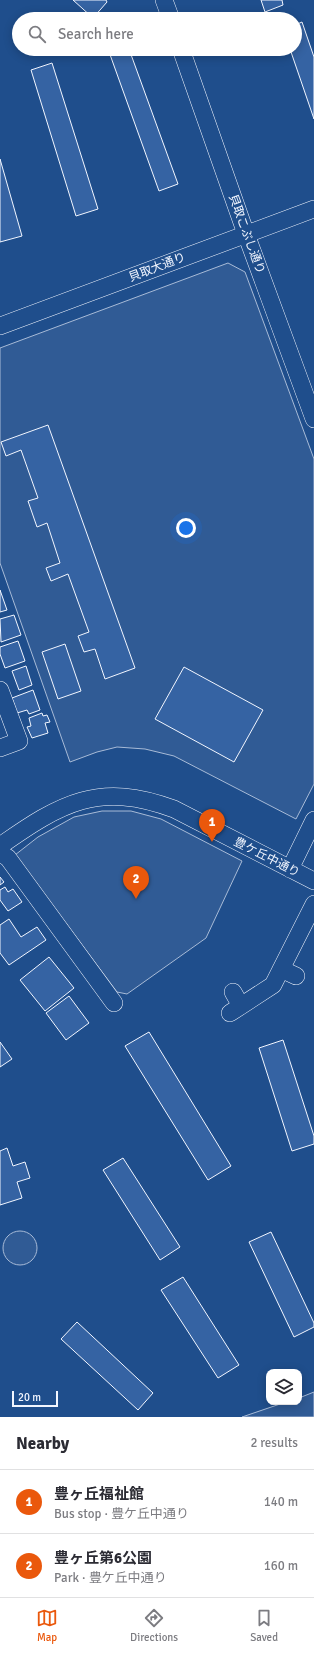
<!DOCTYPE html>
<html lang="en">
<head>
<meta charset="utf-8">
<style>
  :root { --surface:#fff; --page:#f7f7f7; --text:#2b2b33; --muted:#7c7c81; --line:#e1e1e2; --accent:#ea580c }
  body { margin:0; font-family:Signika,"Noto Sans JP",sans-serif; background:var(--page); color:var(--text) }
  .controls { position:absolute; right:12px; bottom:12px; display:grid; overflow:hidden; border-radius:8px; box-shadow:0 2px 10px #0003 }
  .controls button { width:36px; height:36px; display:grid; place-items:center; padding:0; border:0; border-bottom:1px solid var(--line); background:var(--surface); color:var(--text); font:20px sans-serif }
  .scale { position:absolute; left:12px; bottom:10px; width:46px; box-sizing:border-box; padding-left:4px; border:2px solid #f2f6ff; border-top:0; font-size:11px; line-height:14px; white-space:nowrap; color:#f2f6ff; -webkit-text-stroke:3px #1f4e8c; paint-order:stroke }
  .you { position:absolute; left:186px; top:528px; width:14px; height:14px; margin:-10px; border:3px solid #fff; border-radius:50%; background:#1a73e8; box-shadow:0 0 0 6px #1a73e833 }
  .badge { display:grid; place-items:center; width:26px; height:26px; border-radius:50%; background:var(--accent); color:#fff; font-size:13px; font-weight:700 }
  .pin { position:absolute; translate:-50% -33px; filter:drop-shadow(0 1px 2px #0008) }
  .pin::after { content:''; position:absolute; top:21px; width:14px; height:12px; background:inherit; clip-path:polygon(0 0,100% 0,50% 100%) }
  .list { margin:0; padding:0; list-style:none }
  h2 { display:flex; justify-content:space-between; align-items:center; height:52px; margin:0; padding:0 16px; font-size:17px }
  h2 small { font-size:13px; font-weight:400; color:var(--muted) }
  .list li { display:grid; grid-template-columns:26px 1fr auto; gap:12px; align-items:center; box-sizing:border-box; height:64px; padding:0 16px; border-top:1px solid var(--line) }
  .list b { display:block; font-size:15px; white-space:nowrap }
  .list p { margin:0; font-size:13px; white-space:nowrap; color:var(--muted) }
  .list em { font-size:13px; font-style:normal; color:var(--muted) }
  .icon { flex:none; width:22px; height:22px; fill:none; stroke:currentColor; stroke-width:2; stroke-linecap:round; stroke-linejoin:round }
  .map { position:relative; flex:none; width:314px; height:1417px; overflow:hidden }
  .search { position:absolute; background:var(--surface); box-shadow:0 2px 10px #0003; left:12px; right:12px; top:12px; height:44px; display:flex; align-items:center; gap:10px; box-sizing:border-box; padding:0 14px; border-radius:22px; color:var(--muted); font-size:15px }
  .sheet { height:180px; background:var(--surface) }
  nav { display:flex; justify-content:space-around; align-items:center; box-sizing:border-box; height:56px; border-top:1px solid var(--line); background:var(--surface); font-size:11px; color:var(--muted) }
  nav a { display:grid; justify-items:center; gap:2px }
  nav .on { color:var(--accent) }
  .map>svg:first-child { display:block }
</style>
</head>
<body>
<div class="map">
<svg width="314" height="1417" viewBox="0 0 314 1417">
  <rect width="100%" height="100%" fill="#1f4e8c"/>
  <path fill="#305b95" stroke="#a8bbd7" d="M228,263L245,272L314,459V784L296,819L174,756L145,749L117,747L97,752L70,762L0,563V348Z
    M102,811H131L161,819L242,861L206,938L127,994L117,992L15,855L38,837L74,817Z
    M3 1248a17 17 0 1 1 34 0a17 17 0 1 1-34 0Z
    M314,1392V1417H242L286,1402H299V1398Z"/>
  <path fill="#3563a3" stroke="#f2f6ff" d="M73,0H106L107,2L93,18Z
    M261,0H282L283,5L265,12Z
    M302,22L314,57V119L290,49H295V25Z
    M108,49H129L178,184L159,191Z
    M52,63L98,209L76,216L31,70Z
    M0,159L22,236L0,242Z
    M48,425L135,668L105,679L95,649L84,652L78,636L89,632L68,574L51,581L46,568L60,563L47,523L37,527L28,501L38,498L21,450L6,456L1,442Z
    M0,590L7,610L0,612Z
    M14,615L21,635L1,642L0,619Z
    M18,641L25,661L5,668L0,654V647Z
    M65,644L81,691L58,699L42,652Z
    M26,666L32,685L19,690L12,671Z
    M184,667L263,710L234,762L155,719Z
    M33,690L40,710L29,714L27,710L17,713L12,698Z
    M42,713L43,716L47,715L50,722L45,723L48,733L32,738L27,727L31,726L29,718Z
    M0,877L4,882L0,885Z
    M5,887L8,892L13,889L22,902L8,911L0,900V890Z
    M9,919L21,937L37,927L46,940L9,965L0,953V925Z
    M49,957L74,988L45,1011L20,980Z
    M69,996L89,1023L66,1040L46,1013Z
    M149,1032L231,1166L208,1180L125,1046Z
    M283,1040L314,1136V1144L292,1151L259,1048Z
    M0,1042L12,1059L0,1067Z
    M7,1148L13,1166L25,1162L30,1178L17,1182L22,1198L0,1205V1151Z
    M123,1158L180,1247L160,1260L103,1170Z
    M271,1232L314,1323V1327L294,1337L249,1242Z
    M183,1277L239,1365L218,1378L161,1290Z
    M77,1322L153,1393L138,1410L61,1339Z"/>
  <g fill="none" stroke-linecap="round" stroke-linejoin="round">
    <g stroke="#f2f6ff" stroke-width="18">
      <path id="minor" d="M164,0L171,19
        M181,49L246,234L314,419
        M0,326L314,209
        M0,690L19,741L0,748
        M0,846C61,803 99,781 174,809L314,881
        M0,853L8,858L114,1003
        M290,869L314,820
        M281,969L296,976
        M233,992L241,1006
        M230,1013L273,985L314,904"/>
    </g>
    <use href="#minor" stroke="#1f4e8c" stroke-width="17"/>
  </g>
  <g text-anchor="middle" stroke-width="3" stroke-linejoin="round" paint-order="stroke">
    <g font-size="12" fill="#f2f6ff" stroke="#1f4e8c">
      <text transform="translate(247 234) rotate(70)" y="4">貝取こぶし通り</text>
      <text transform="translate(157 267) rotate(-21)" y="4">貝取大通り</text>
      <text transform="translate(267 857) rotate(27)" y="4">豊ケ丘中通り</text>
    </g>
  </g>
</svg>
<div class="controls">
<button><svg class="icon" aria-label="layers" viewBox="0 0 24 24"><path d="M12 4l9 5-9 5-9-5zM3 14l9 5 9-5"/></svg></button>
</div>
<div class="scale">20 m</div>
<div class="you"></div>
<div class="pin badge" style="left:212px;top:842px">1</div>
<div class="pin badge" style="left:136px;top:899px">2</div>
<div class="search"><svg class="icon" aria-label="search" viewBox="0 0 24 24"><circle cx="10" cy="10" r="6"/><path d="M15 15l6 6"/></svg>Search here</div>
</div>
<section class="sheet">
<h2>Nearby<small>2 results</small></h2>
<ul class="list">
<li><span class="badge">1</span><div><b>豊ヶ丘福祉館</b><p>Bus stop · 豊ケ丘中通り</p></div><em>140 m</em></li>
<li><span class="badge">2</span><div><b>豊ヶ丘第6公園</b><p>Park · 豊ケ丘中通り</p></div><em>160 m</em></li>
</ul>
</section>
<nav>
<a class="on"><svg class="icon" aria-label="map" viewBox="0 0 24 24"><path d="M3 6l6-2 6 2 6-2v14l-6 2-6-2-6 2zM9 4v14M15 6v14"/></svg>Map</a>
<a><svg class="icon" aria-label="directions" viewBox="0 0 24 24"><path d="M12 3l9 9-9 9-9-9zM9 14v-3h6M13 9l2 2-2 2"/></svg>Directions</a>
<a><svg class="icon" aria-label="saved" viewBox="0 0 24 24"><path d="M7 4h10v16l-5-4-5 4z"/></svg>Saved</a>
</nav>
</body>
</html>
